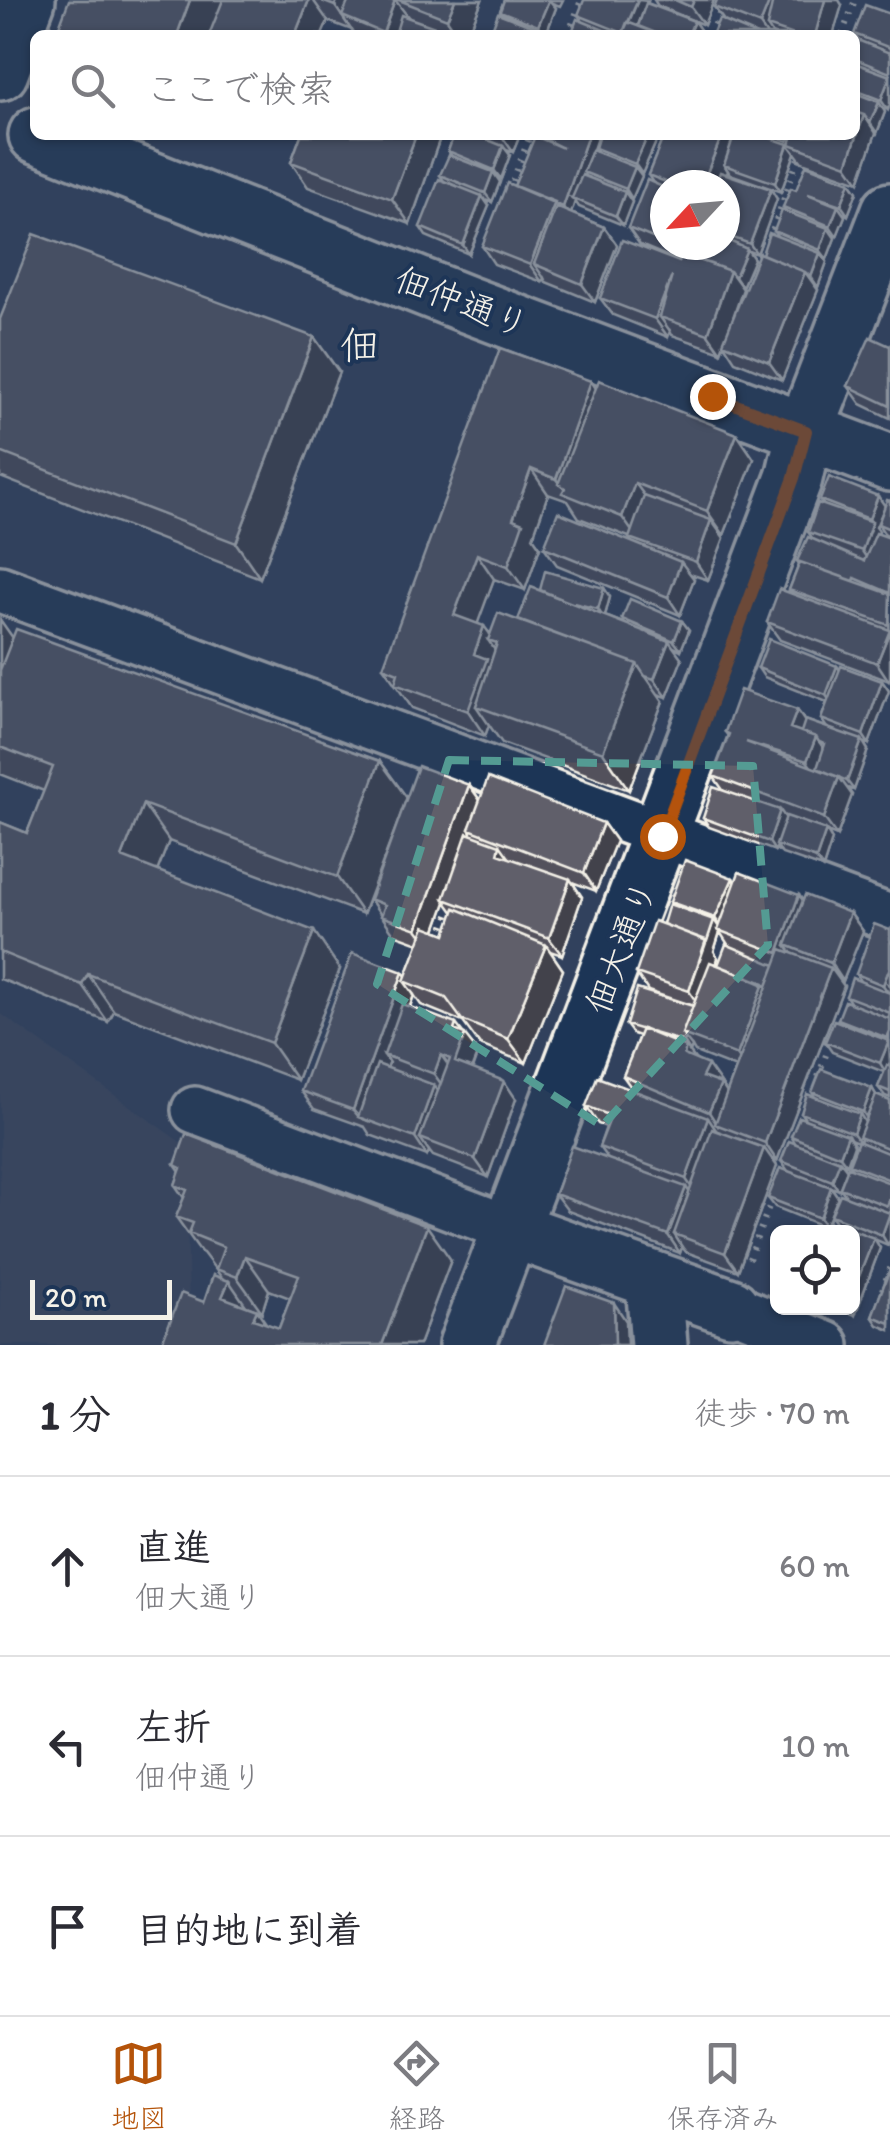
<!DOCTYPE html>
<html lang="ja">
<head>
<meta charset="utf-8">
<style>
  :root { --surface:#fff; --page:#f2f2f3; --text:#2b2b33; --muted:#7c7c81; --line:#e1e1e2; --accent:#b45309 }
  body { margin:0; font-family:Itim,"Klee One",sans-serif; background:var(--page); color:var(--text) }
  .controls { position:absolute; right:30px; bottom:30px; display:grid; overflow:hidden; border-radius:15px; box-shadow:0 2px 8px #0004 }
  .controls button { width:90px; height:90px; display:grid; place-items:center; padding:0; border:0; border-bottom:2px solid var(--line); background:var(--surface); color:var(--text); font:50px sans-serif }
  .compass { position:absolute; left:650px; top:170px; width:90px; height:90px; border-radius:50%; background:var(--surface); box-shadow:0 2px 8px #0004; rotate:244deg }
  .scale { position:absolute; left:30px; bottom:25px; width:142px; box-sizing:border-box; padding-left:10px; border:5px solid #f4f1e8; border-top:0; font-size:28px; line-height:35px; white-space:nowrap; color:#f4f1e8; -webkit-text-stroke:8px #1d3557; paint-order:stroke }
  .stop { position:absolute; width:30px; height:30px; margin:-22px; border:8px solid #b45309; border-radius:50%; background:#fff }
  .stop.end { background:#b45309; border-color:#fff; box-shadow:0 2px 10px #0008 }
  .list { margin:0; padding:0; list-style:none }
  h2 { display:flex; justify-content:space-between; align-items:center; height:130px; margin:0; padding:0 40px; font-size:42px }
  h2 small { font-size:32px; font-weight:400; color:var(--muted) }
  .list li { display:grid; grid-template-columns:65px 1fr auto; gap:30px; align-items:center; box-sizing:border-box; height:180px; padding:0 40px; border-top:2px solid var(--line) }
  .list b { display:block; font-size:38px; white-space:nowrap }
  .list p { margin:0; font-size:32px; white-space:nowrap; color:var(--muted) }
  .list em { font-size:32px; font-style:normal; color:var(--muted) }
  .icon { flex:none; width:55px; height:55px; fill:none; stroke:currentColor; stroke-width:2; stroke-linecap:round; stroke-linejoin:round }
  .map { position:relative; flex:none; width:890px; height:1345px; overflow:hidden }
  .search { position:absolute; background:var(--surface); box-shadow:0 2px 8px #0004; left:30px; right:30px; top:30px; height:110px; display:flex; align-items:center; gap:25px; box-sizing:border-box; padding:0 35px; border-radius:15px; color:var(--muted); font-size:38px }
  .sheet { height:670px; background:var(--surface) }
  nav { display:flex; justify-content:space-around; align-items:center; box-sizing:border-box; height:140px; border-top:2px solid var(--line); background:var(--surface); font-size:28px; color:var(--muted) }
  nav a { display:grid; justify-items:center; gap:5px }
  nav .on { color:var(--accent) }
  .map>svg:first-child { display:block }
</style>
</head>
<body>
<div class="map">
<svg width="890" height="1345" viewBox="0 0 890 1345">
  <rect width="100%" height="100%" fill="#31415d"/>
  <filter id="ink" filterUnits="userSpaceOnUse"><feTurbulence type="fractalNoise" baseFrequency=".01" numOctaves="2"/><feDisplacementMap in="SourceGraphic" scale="20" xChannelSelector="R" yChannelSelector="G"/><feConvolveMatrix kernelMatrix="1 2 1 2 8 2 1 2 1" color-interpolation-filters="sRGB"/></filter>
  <g filter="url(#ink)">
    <path fill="#3f4a61" d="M0,1013L186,1146L189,1306L179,1345H0Z"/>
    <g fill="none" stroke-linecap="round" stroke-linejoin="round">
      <g stroke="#f4f1e8" stroke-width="52">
        <path id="street" d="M0,589L890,918
          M195,1110L513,1230
          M731,1307L826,1345"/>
      </g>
      <g stroke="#f4f1e8" stroke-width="62">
        <path id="secondary" d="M0,72L27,0
          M37,135L466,304L890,463
          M513,1230L731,1307
          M654,1282L659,1345
          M467,1345L794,478L805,431L890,211"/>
      </g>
      <path stroke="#f4f1e8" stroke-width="6" stroke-dasharray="2.5 8" stroke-linecap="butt" d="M568,35L581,0
        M711,35L724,0
        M842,35L855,0
        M509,191L530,135
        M769,240L800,153
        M440,937L453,902
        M818,1077L831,1041
        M749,1259L773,1196
        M882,1290L890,1268"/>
      <use href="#street" stroke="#1d3557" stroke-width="45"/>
      <use href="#secondary" stroke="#1d3557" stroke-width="55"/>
    </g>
    <path fill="#53515c" stroke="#f4f1e8" stroke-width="2.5" fill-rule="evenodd" d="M69,0H482L468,35H355L352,30L328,21Z
      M504,0H563L560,6L552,3L556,8L546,34L503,15L500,11Z
      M654,0H714L704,25L658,6Z
      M648,1L647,3L694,21L701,31L699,35H571L583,22L578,15Z
      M842,5L833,35H712L725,22L714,7Z
      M890,14V104L888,110L882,107L885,112L877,133L876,132L859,182L802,162L792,149L795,153L781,192L730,174L728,171L726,174L777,199L757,254L748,251L754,259L742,287L743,289L731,322L762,254L777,236L774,231L786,212L783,207L796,190L850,182L857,192L848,215L843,213L845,216L837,236L832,234L835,238L827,259L824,258L827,262L818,287L814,285L818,290L782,380L735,361L724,344L721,352L672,335L670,331L668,337L613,315L600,298L679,261L640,245L628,228L653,183L648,175L664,135H855V39L859,41L854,34ZM665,185H725V245H665Z
      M301,135H441L410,224L308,187L291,162Z
      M454,135H520L513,152L506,150L510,155L501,179L497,178L500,182L492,202L484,200L489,206L469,254L426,236L420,227L444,181L440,175L451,155L448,151Z
      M535,135H595L597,138L593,151L598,153L595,148L598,136L596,135H659L642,174L639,172L642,176L632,199L629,198L632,202L623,225L579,207L575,201L571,213L604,227L617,245L595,302L546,282L544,278L542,282L494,264L482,246L514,186L537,137Z
      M0,319L314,337L339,372L260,578L0,477Z
      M890,346V418L861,404L848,386Z
      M591,381L596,388L737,434L754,459L724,535L721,534L724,538L708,580L690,574L694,579L680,615L557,565L544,547L631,541L629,537L579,518L568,501L548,494L533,537L540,547L525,590L494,579L477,623L490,633L518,620L540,590L604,588L610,597L605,616L625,624L622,619L682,621L689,630L681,650L673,647L682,659L667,697L657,694L663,701L629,790L502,743L489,725L485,736L412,708L383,667Z
      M820,500L885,506L890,501V536L884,533L878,524L882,513L876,527L879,531L878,534L890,538L889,681L780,640L767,622L792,593L789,590L799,564L797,561L813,539L808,532L823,504Z
      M0,620L12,638L380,761L407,798L469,785L480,800L603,823L616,841L596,891L572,882L582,897L562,955L550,951L563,970L526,1063L480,1045L463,1022L421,1005L414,995L410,1007L462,1033L478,1052L472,1069L516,1099L488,1177L433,1156L429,1151L427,1156L370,1135L365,1127L314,1109L301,1091L406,976L419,943L394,934L370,899L406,799L363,914L169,841L157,871L340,969L297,1080L114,1011L108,1022L0,979V822L27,833L44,791L0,774ZM446,902L454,913L446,934L436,930Z
      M837,666L840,670L882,681L889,691L869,744L863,742L868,750L854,790L847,788L852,795L837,836L827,832L832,840L823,868L782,854L777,847L775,851L709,827L703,818L723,790L713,776L728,736L725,732L797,710L805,720L827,728L821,719L827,702L764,677L758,668Z
      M735,882L850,913L863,931L843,981L839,979L844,986L777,1161L772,1159L777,1166L738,1271L686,1252L682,1247L680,1253L568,1211L555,1194L607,1158L599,1147L606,1127L598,1124L586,1106L633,1090L623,1076L639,1036L633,1034L626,1025L693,1006L648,991L636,973L672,906L670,902ZM720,932L729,946L718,965H716L718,958L714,951ZM692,1047L695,1052L736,1068L727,1093L720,1082L695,1059L689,1051L690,1052Z
      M890,930L889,1066L890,1098L885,1096L878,1087L884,1072L832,1052L825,1042L841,1022L838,1019L851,1004L846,996L860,981L856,974Z
      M872,1088L876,1095L890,1101V1240L888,1245L874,1239L880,1248L855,1315L837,1308H852V1230L838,1225L831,1215L846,1196L840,1188L852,1169L849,1164L858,1142L850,1139L854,1145L847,1165L842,1163L847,1170L839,1190L831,1187L838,1197L828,1222L849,1230L851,1232L825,1227L775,1207L768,1198L788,1171L781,1161L796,1144L791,1136L805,1119L801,1113L815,1097L812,1092Z
      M175,1165L451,1260L419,1345H161L204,1302L222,1278L203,1253L201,1252L176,1217L184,1198L175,1185L180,1172ZM269,1290L290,1298L279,1328L266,1324L246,1306L262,1312Z
      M890,1269V1330L878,1325L872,1316Z"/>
    <path fill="#43424b" stroke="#f4f1e8" stroke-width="2.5" d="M190,0H226L214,35H177Z
      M309,0H313L328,21L322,35H295Z
      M337,0H364L342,16L352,31L335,6Z
      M395,0L413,23L409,35H384L383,33Z
      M455,0H482L468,35H458L447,19Z
      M549,0L556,8L546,34L547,35H543L538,26Z
      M638,0L648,1L634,35L624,34Z
      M694,0H714L704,25L691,7Z
      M770,0H790L767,26L773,35H767L760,25Z
      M825,0H839L842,5L833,35H815Z
      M694,21L701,31L699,35H688Z
      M890,76V104L888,110L881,100Z
      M879,102L885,112L877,133L870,123Z
      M864,115L876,133L859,182L847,165Z
      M416,135H441L410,224L392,199Z
      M501,135H520L513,152Z
      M588,135H595L597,138L576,199L572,198L575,201L570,217L563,207Z
      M648,135H659L642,174L635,164Z
      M722,135H739L724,165L728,171L722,185H702Z
      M788,144L795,153L781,192L775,183Z
      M503,146L510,155L501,179L494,170Z
      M635,167L642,176L632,199L626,189Z
      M493,172L500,182L492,202L485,193Z
      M850,182L857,192L848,215L841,205Z
      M771,189L777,199L757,254L750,244Z
      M625,192L632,202L623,225L616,216Z
      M482,196L489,206L469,254L463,245Z
      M555,202L567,220L534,264L544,278L542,282L530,265Z
      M838,206L845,216L837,236L830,226Z
      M604,227L617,245L595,302L582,284Z
      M828,228L835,238L827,259L820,250Z
      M682,245H701L693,266L680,249Z
      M747,249L754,259L742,287L735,277Z
      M820,253L827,262L818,287L811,277Z
      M730,271L743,289L721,352L708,334Z
      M805,272L818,290L782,380L769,362Z
      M672,276L660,317L670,331L668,337L655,319Z
      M314,337L339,372L260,578L236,543Z
      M591,381L608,406L565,488L561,486L556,479Z
      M737,434L754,459L724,535L707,511Z
      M531,469L548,494L533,537L540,547L525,590L508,566L513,519Z
      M635,483L653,507L639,541L622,517Z
      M878,496L885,506L876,527L879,531L868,560L862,551L872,523L869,519Z
      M711,520L724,538L708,580L696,562Z
      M477,554L494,579L472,639L454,615Z
      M681,562L694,579L680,615L668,597Z
      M604,588L610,597L604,619L598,609Z
      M1,621L25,655L0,717V622Z
      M682,621L689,630L681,650L674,641Z
      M484,626L496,642L488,640L499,656L476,706L489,725L485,736L468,711L474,654Z
      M890,630V679L889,681L877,663Z
      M669,641L682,659L667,697L654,679Z
      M637,664L663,701L629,790L603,752Z
      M837,666L844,676L832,704L826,695Z
      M882,681L889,691L869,744L863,735Z
      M797,710L809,728L806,738L790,728Z
      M816,737L828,755L820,779L807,761Z
      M862,740L868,750L854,790L847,781Z
      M380,761L407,798L363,914L337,877Z
      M839,777L852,795L837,836L824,818Z
      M469,785L482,803L469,829L471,832L447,900L444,899L446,902L430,946L417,929Z
      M143,804L169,841L148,895L122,857Z
      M780,810L787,820L775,851L769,842Z
      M603,823L616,841L596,891L584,873Z
      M826,830L832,840L823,868L816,859Z
      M500,845L513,863L498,854Z
      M733,878L740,887L722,928L715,918Z
      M570,879L582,897L562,955L549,938Z
      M799,895L812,913L786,945L795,958L778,953Z
      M850,913L863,931L843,981L831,963Z
      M714,920L721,930H718L720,932L714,951L718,958L701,1009L689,991Z
      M314,931L340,969L297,1080L271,1043Z
      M546,945L563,970L526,1063L508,1039Z
      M890,967V985L888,984L890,988V995L883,985Z
      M831,968L844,986L777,1161L765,1143Z
      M403,972L412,984L404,981L414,995L391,1058L384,1055L389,1063L368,1121L359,1117L353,1110Z
      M88,974L114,1011L108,1022L82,985Z
      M764,983L777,1001L749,1073L737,1055Z
      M456,1024L478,1052L467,1080L455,1062L454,1030Z
      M685,1038L692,1047L690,1052L684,1042Z
      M889,1041L890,1063L886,1073L880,1063Z
      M686,1047L699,1065L684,1055Z
      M441,1055L454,1073L447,1092L434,1074Z
      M708,1065L720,1082L715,1094L702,1077Z
      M504,1081L516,1099L488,1177L475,1159Z
      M721,1084L733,1102L718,1126L709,1112Z
      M434,1085L447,1103L420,1138L429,1151L427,1156L415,1138Z
      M872,1088L878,1098L869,1121L863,1112Z
      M860,1114L866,1124L860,1142L853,1133Z
      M708,1118L720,1136L698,1197L686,1179Z
      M848,1135L854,1145L847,1165L840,1156Z
      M764,1148L777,1166L738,1271L725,1253Z
      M840,1161L847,1170L839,1190L832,1181Z
      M686,1187L698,1205L674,1234L682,1247L680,1253L668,1235Z
      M831,1187L838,1197L826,1227L820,1218Z
      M890,1213V1240L888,1245L882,1235Z
      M427,1226L451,1260L419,1345H382Z
      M874,1238L880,1248L855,1315L850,1308H852V1294Z
      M245,1256L269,1290L262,1312L237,1277Z
      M229,1281L253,1316L222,1297Z
      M614,1303L626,1321L627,1345H615Z
      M257,1310L281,1345L253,1319Z"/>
    <path fill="#605e6b" stroke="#f4f1e8" stroke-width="2.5" d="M69,0H190L177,35H56Z
      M223,0H309L295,35H209Z
      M319,0H337L335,6Z
      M349,0H395L383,33L342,16Z
      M399,0H455L447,19Z
      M504,0H549L538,26L500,11Z
      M584,0H638L623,33L578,15Z
      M675,0H694L691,7Z
      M717,0H770L760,25L714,7Z
      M773,0H825L815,35H794L767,26Z
      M646,3L694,21L688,35H661L638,26Z
      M865,5L890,14V48L854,34Z
      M498,13L544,31L543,35H490Z
      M401,15L457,35H395Z
      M577,19L616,35H571Z
      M719,19L757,35H712Z
      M627,22L661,35H622Z
      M855,39L890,53V73L855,59Z
      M855,63L890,76L881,100L855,90Z
      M855,93L879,102L870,123L864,115L855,112Z
      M855,112L864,115L847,165L790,144L793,135H855Z
      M301,135H416L392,199L291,162Z
      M454,135H476L503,146L494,170L448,151Z
      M537,135H588L563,207L514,186L535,136L563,148Z
      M599,135H648L635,164L595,148Z
      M664,135H722L702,185H673L648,175Z
      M734,135H762L788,144L775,183L724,165Z
      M772,135H791L788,141Z
      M592,150L635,167L626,189L583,172Z
      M449,155L493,172L485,193L440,175Z
      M806,165L850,182L841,205L808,194L838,206L830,226L783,207L791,188L796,190Z
      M720,172L771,189L750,244L725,235V185H715Z
      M582,175L625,192L616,216L572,198Z
      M439,179L482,196L463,245L420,227Z
      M647,180L665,188V243L628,228Z
      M507,183L555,202L530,265L482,246Z
      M556,207L604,227L582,284L534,264Z
      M782,210L828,228L820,250L774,231Z
      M769,233L820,253L811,277L805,272L762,254Z
      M34,234L314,337L236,543L0,452V319Z
      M725,239L747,249L735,277L730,271L689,256L694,245H725Z
      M622,240L679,262L682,254L730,271L708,334L660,317L672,276L655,319L600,298Z
      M759,253L805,272L769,362L723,343Z
      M870,337L890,346V406L848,386Z
      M500,348L591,381L556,479L531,469L513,519L523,523L508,566L477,554L454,615L484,626L474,654L487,659L468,711L395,684L398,673L383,667Z
      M599,380L737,434L707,511L635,483L622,517L562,493L565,488L558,484Z
      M829,477L878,496L869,519L820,500Z
      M644,496L711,520L696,562L629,538Z
      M887,500L890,501V529L878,524Z
      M818,503L872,522L862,551L808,532Z
      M558,512L681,562L668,597L544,547Z
      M876,533L890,538V593L855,578L854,581L797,561L808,537L864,561Z
      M800,562L890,594L889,625L789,590Z
      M545,571L604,588L598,609L569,602L540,590Z
      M531,587L669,641L654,679L645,676L637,664L518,620Z
      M779,589L890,630L877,663L767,622Z
      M630,599L682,621L674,641L622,619Z
      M498,613L637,664L603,752L476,706L497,643L488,640Z
      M16,629L380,761L337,877L143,804L122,857L314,931L271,1043L88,974L82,985L0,952V822L27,833L53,767L0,747V670Z
      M769,639L837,666L826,695L758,668Z
      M841,666L882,681L863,735L821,719Z
      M740,690L797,710L790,728L816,737L807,761L746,742L839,777L824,818L713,776L729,734L725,732Z
      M805,720L862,740L847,781L817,768L825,744L819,742L816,737L801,732Z
      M418,766L469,785L417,929L381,916L385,905L370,899Z
      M488,778L603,823L584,873L469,829Z
      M713,787L780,810L769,842L703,818Z
      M786,816L826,830L816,859L776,845Z
      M467,833L500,845L498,854L570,879L549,938L444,899Z
      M685,860L733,878L715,918L670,902Z
      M739,872L799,895L778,953L718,930Z
      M805,895L850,913L831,963L786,945Z
      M669,904L714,920L707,941L663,924Z
      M455,908L546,945L508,1039L462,1020L446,998L404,981L425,926L446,934Z
      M654,921L706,940L689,991L636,973Z
      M874,924L890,930V967L883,985L856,974Z
      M726,944L775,965L767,986L718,965Z
      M781,949L831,968L765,1143L715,1124Z
      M352,953L403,972L353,1110L301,1091Z
      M710,962L764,983L737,1055L682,1034Z
      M852,978L890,993V1013L846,996Z
      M637,989L693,1006L682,1034L685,1038L684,1042L626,1025Z
      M845,1001L890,1019V1031L887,1038L838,1019Z
      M402,1004L456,1024L454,1030L465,1034L455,1062L504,1081L475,1159L420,1138L450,1059L441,1055L434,1074L384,1055Z
      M834,1020L889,1041L880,1063L825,1042Z
      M642,1029L686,1047L684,1055L708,1065L702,1077L721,1084L709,1112L623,1076Z
      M377,1064L434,1085L415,1138L358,1117Z
      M887,1065L890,1067V1092L878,1087Z
      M821,1069L872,1088L863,1112L812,1092Z
      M597,1077L708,1118L686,1179L599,1147L611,1116L586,1106Z
      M807,1094L860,1114L853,1133L801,1113Z
      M876,1095L890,1101V1149L859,1137Z
      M799,1117L848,1135L840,1156L791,1136Z
      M712,1129L764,1148L725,1253L674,1234Z
      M186,1134L427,1226L382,1345H161L181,1293L204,1302L213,1275L229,1281L222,1297L257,1310L253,1319L279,1328L299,1275L245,1256L237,1277L216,1269L224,1247L189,1233L193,1223L176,1217L187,1190L175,1185L181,1168L175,1165Z
      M789,1141L840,1161L832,1181L781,1161Z
      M858,1141L890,1154V1180L849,1164Z
      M572,1146L686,1187L668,1235L555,1194Z
      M848,1167L890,1183V1198L887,1206L840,1188Z
      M780,1168L831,1187L820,1218L768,1198Z
      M840,1194L890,1213L882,1235L831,1215Z
      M827,1221L849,1230L848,1232H823Z
      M853,1230L874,1238L852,1294V1232Z
      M890,1269V1323L872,1316Z
      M566,1286L614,1303L615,1345H544Z"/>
  </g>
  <g fill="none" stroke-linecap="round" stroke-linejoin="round" filter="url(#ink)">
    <path stroke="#b45309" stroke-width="12" d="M662,836L794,478L806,431L712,396"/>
  </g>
  <path d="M0 0H890V1345H0ZM449,760L753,766L768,945L602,1126L377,984Z" fill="#31415d" fill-opacity=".55" fill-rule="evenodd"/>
  <path fill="none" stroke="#549b93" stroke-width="8" stroke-dasharray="20 12" stroke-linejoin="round" d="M449,760L753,766L768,945L602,1126L377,984Z"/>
  <g text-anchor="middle" stroke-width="8" stroke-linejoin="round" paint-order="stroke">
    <g font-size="35" fill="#f4f1e8" stroke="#1d3557">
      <text transform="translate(462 302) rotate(21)" y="12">佃仲通り</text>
      <text transform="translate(621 947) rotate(-69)" y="12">佃大通り</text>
    </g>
    <g font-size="40" fill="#f4f1e8" stroke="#1d3557">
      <text x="360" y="359">佃</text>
    </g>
  </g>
</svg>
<div class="controls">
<button><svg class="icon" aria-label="locate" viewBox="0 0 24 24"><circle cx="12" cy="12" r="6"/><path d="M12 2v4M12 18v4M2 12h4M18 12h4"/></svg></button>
</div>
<svg class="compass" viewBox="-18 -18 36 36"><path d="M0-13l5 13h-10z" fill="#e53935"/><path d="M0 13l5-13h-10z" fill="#7c7c81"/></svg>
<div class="scale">20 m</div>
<div class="stop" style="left:662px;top:836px"></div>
<div class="stop end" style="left:712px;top:396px"></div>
<div class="search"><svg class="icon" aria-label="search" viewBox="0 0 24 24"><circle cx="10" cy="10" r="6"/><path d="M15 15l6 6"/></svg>ここで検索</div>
</div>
<section class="sheet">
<h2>1 分<small>徒歩 · 70 m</small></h2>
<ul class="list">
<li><svg class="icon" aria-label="ahead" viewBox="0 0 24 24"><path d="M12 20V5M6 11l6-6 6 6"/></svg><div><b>直進</b><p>佃大通り</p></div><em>60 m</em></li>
<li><svg class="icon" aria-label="left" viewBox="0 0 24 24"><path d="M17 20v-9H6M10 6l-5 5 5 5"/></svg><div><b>左折</b><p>佃仲通り</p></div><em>10 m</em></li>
<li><svg class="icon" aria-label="arrive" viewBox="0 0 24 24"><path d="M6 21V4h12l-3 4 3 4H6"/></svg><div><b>目的地に到着</b></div></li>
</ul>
</section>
<nav>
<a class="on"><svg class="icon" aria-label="map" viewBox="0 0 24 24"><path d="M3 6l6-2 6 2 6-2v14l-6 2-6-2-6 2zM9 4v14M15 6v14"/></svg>地図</a>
<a><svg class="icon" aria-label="directions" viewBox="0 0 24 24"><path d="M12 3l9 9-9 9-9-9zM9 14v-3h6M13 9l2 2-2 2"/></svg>経路</a>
<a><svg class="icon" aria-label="saved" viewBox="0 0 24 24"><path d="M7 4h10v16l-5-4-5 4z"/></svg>保存済み</a>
</nav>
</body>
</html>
